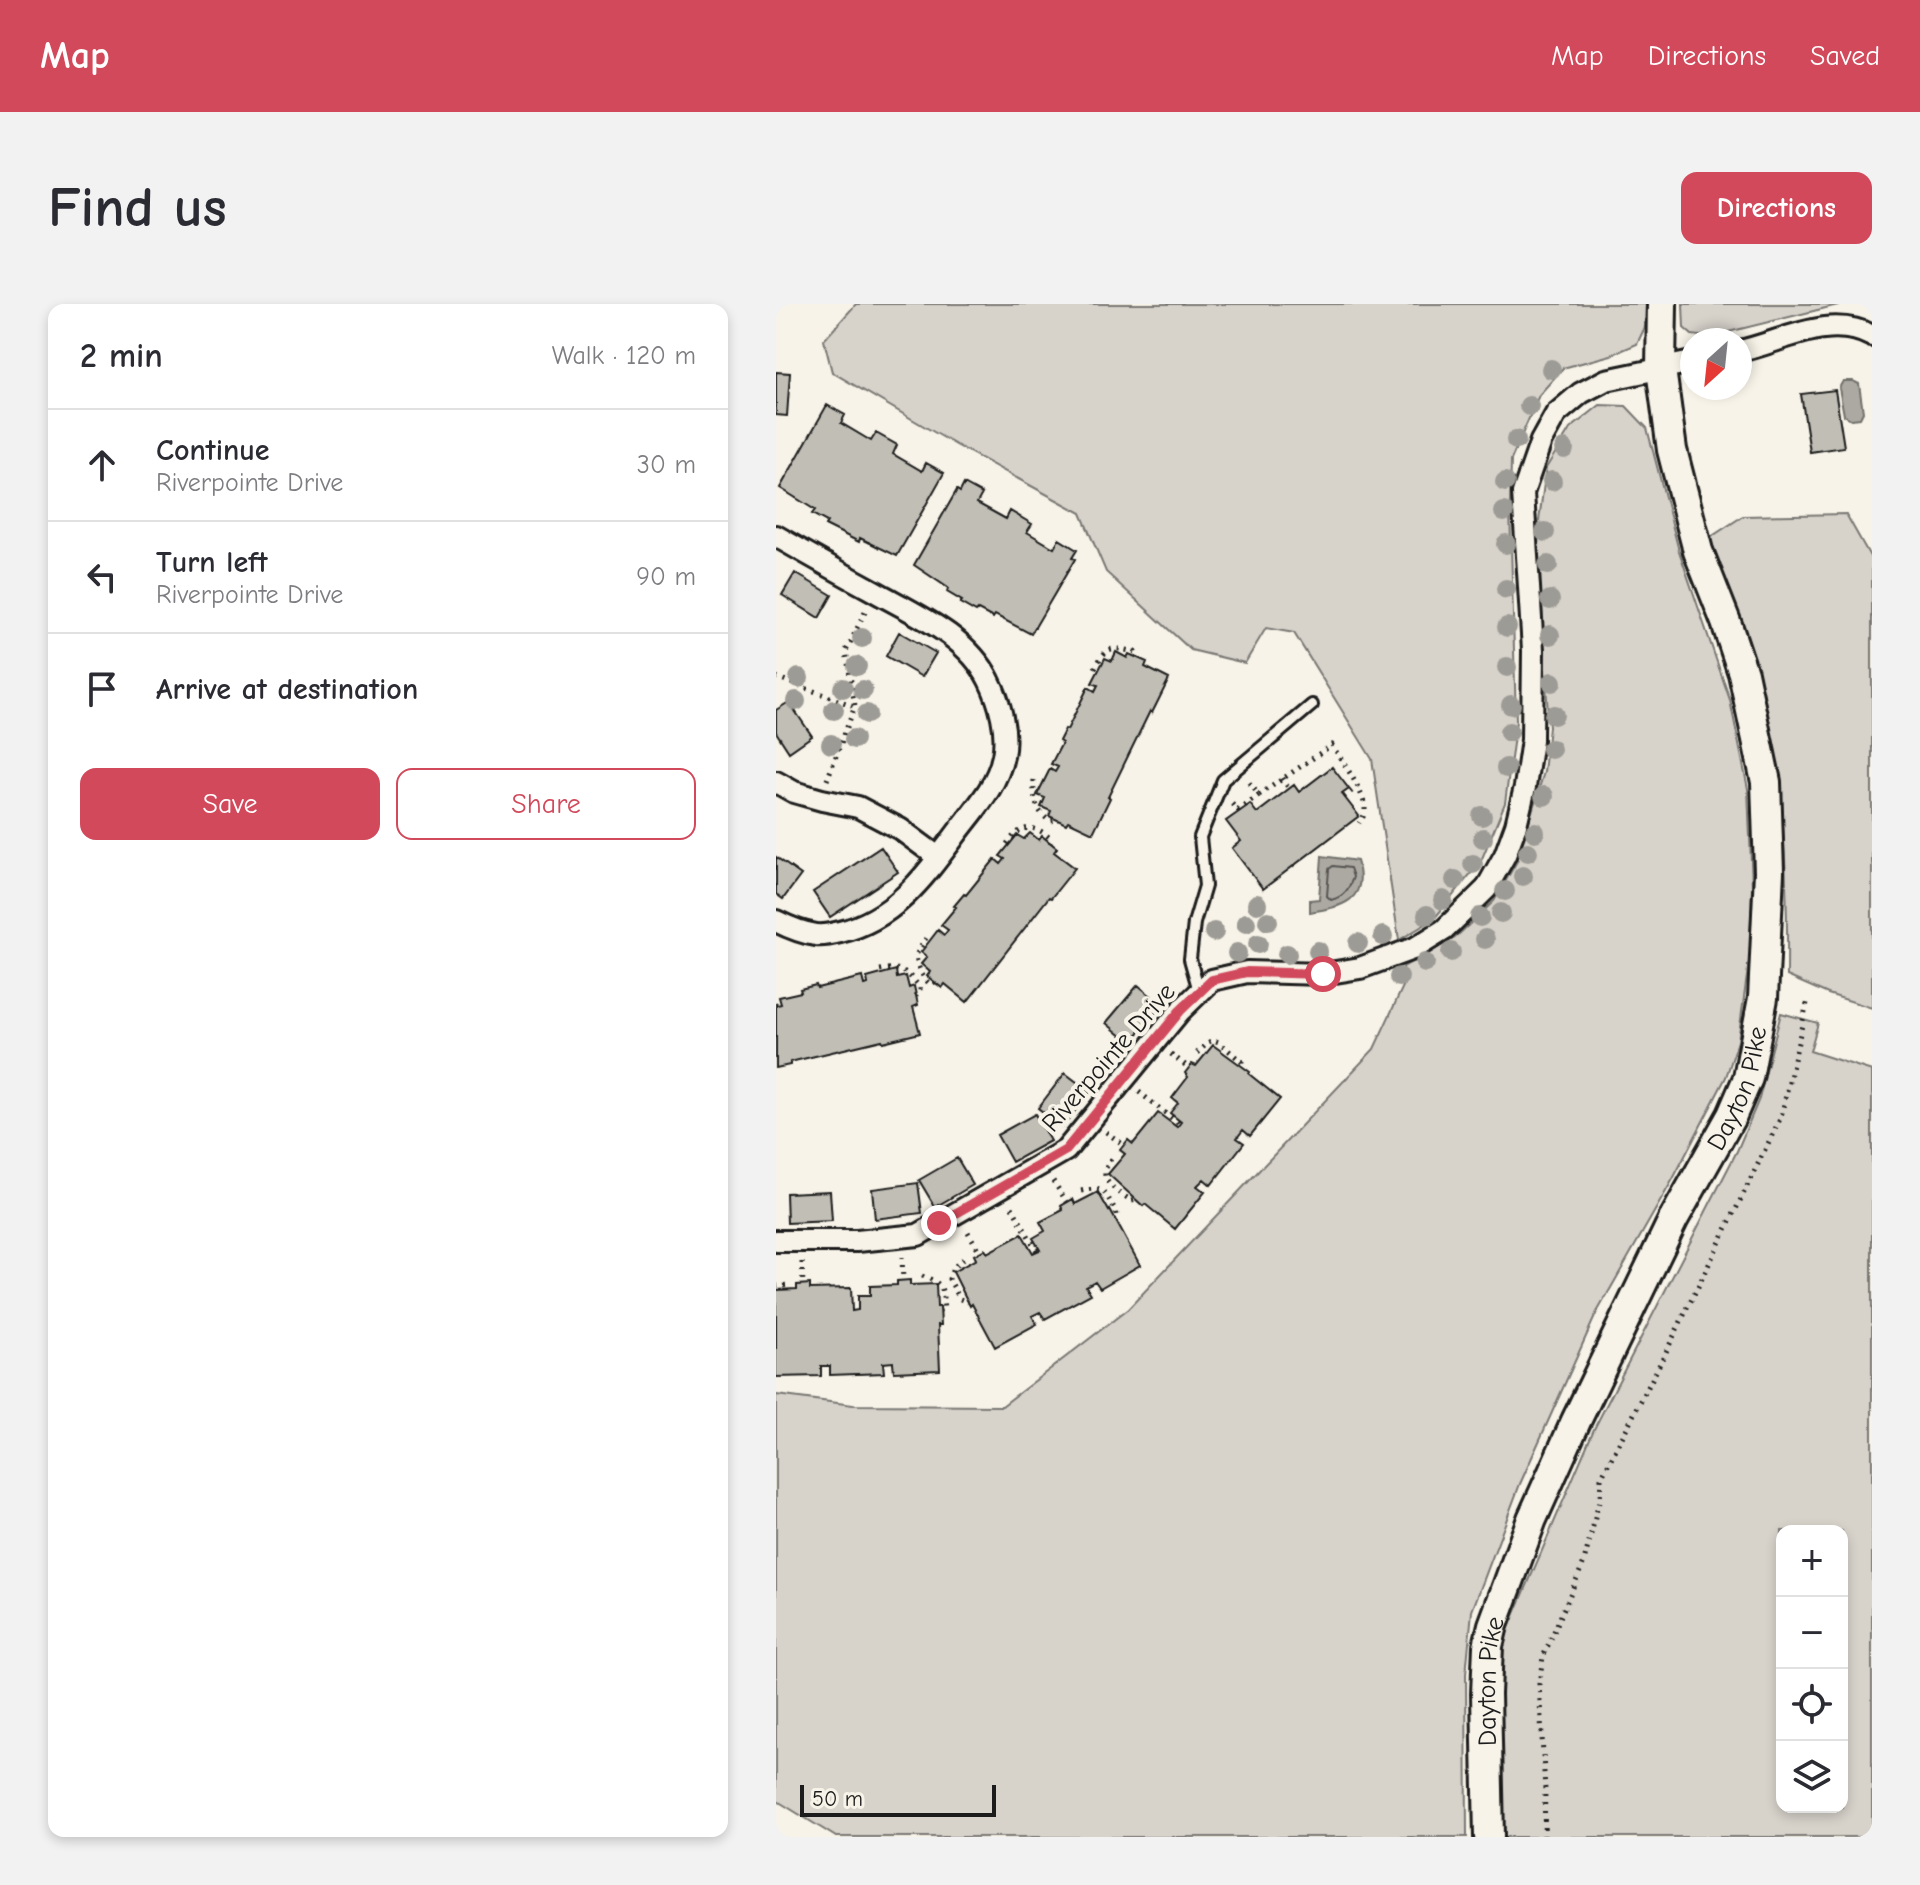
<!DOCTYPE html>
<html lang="en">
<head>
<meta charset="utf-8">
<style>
  :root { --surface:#fff; --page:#f2f2f3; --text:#2b2b33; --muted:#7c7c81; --line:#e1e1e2; --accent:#d1495b }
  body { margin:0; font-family:"Comic Neue",sans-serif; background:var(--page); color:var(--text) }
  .controls { position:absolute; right:24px; bottom:24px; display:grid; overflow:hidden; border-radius:16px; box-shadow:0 4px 12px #0003 }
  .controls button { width:72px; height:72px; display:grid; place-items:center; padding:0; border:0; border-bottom:2px solid var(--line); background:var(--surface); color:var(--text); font:40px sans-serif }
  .compass { position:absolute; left:904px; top:24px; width:72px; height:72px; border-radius:50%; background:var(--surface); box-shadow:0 4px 12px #0003; rotate:207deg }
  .scale { position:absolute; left:24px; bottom:20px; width:196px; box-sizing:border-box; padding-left:8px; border:4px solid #1c1c1c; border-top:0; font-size:22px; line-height:28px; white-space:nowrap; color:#1c1c1c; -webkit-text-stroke:6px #f7f3e8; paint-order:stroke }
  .stop { position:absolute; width:24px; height:24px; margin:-18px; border:6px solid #d1495b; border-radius:50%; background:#fff }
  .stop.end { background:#d1495b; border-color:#fff; box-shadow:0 2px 8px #0008 }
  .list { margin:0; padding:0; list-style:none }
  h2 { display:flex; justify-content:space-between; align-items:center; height:104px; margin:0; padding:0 32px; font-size:34px }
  h2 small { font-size:26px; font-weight:400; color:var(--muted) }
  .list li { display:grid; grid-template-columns:52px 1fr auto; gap:24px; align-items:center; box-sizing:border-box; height:112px; padding:0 32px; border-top:2px solid var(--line) }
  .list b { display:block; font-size:30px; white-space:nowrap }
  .list p { margin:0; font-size:26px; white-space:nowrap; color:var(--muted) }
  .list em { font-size:26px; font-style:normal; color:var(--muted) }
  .actions { display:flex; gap:16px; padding:24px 32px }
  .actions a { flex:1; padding:18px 0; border:2px solid var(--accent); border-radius:16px; text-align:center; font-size:28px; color:var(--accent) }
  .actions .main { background:var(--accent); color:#fff }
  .icon { flex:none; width:44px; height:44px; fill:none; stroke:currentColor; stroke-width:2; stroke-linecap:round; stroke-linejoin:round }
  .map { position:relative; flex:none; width:1096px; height:1533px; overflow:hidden; border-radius:16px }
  header { display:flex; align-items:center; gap:48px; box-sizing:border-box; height:112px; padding:0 40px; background:var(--accent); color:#fff }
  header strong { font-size:38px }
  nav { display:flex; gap:44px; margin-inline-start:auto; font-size:28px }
  .intro { display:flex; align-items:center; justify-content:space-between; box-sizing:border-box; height:192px; padding:0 48px }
  h1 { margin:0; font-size:56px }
  .button { padding:20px 36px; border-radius:16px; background:var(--accent); color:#fff; font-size:28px; font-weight:700 }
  main { display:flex; gap:48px; padding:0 48px }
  aside { flex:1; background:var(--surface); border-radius:16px; box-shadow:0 4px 12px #0003 }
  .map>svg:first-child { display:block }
</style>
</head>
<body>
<header>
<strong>Map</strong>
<nav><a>Map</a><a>Directions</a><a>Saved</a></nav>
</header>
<div class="intro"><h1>Find us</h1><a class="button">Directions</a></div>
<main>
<aside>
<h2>2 min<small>Walk · 120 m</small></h2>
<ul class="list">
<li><svg class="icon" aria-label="ahead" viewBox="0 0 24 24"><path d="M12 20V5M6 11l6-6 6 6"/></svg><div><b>Continue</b><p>Riverpointe Drive</p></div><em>30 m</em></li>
<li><svg class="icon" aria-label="left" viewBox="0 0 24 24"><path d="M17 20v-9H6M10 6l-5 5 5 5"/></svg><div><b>Turn left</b><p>Riverpointe Drive</p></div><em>90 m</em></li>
<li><svg class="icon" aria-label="arrive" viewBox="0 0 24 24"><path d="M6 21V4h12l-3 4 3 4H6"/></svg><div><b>Arrive at destination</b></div></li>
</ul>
<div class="actions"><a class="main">Save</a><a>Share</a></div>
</aside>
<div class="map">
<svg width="1096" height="1533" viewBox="0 0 1096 1533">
  <rect width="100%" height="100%" fill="#f7f3e8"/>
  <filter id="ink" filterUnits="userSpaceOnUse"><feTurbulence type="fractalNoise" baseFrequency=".0125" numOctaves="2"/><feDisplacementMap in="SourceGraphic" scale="16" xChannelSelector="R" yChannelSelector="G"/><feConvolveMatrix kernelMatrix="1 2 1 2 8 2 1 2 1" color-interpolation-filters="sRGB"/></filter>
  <g filter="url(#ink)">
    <path fill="#d7d3cb" stroke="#7a7874" stroke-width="2" fill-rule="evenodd" d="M80,0H870L869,23L861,40L835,51L787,64L763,91L735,156L734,205L740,417L729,499L705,557L658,615L623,636L596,455L518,329L490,324L469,359L415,346L330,268L305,209L180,141L56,68L48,36Z
      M907,0H1066L932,33L916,31L908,24Z
      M824,101L850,102L871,124L903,247L954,396L972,485L976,582L974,650L962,737L950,773L897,875L820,1010L744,1180L696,1307L690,1370L691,1533H60L0,1496V1091L77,1101L226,1102L352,1005L598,745L629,678L627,663L679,634L718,597L741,557L768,468L773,423L760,240L770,164L794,125Z
      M1070,210L1096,256V704L1052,690L1011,672C1012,570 1008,466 982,367C970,323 949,278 932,235L967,212Z
      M1005,709L1042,719L1034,747L1096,767V1533H722L723,1429L726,1340L818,1125L961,847L983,795ZM1006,1227H1066V1503H1006Z"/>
    <path fill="#aca9a2" stroke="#72716c" stroke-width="2" d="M1067,77H1077L1083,80L1087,108L1084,114L1075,115L1068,111L1063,84Z
      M546,552L581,557C593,597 566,603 534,608V596L543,595Z"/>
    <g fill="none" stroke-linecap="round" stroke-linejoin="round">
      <path stroke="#565452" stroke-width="2" d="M557,562L574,564L577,573C573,585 568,593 555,596L551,592L553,565Z"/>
    </g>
    <path fill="#c0beb5" stroke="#1c1c1c" stroke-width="2" d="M0,68L14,69L11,112L0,111Z
      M1059,86L1068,143L1034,148L1025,90Z
      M51,101L69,111L65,119L95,137L100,129L121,141L117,150L146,167L150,159L168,169L121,252L84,234L83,238L49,221L51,218L36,210L39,206L4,184Z
      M188,180L206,190L201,199L230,215L234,207L256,220L251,228L278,244L283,235L301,246L296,254L299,255L255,330L219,311L217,314L202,306L200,308L184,299L186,297L171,288L172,284L138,261L181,186L184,188Z
      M19,269L56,291L43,314L6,291Z
      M123,328L160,349L146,373L110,352Z
      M340,348L351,354L353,350L371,358L369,363L393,375L376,409L374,407L332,493L334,494L317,529L292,517L290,520L273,512L275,507L265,503L269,494L261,491L274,465L279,468L282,463L275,460L286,439L283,437L289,425L291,426L312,383L319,387L322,381L316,379L329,354L336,357Z
      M13,398L36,432L13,448L0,428V406Z
      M556,463L573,485L566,490L583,512L487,585L456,544L465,537L450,517L474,500L481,509L518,481L523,488Z
      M254,529L263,536L266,532L281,544L278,548L299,564L275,594L273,593L191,698L169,680L166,684L151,672L154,668L145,660L151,653L145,648L162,626L168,631L172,626L165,621L180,603L178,602L188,590L190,591L219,555L225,560L229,555L224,552L241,531L248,535Z
      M105,543L122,568L54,613L37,588Z
      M0,553L25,571L7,595L0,590Z
      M120,666L121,674L130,672L133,684L138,682L142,701L137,703L144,729L107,738L106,736L14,758V761L0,764V699L1,701L5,700L3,693L25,688L24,685L40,681L41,684L86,673L88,681L92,680L91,674Z
      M362,681L386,701L354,739L330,719Z
      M437,741L474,768L473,770L504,795L474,832L467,826L461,834L468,839L435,881L428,875L421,882L429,888L399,925L369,900L367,902L332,870L349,850L344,846L352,836L357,840L382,809L401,823L405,818L394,809L402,799L396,794L412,773L409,769L416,760L420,762Z
      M289,769L314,788L286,823L262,804Z
      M259,810L274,837L236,858L221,831Z
      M181,854L197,881L159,903L143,876Z
      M142,879L146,909L99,915L96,885Z
      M54,887L56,917L11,919L10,889Z
      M322,888L333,907L334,906L364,961L324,984L319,977L310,982L315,990L269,1015L264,1008L256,1012L261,1020L219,1043L196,1000L194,1002L177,968L200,955L198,951L209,945L211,949L246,930L257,949L261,947L264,946L257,934L269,927L264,918L287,906L285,902L297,895L299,900Z
      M134,976V981L160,980L161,1003H164L165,1021H162L164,1066L118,1068L117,1058L107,1059L108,1069L54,1071V1062H45V1072L0,1073V986L21,985V981L34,980V985L75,984L76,1007L82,1006V992H94V982L121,981V977Z"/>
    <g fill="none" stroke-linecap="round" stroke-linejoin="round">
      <g stroke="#1c1c1c" stroke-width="16">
        <path id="lane" d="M423,687L414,655L418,619L429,582L424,533L447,476L536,401"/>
      </g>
      <g stroke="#1c1c1c" stroke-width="26">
        <path id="street" d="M964,47C1006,38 1053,9 1096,32
          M0,232C33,251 67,270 100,288C141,311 191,332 213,376C224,398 232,427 227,452C221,482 199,505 181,529C149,572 119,615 64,628C56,630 48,632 40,631C26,629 12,623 0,617
          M0,478L18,488L46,496L82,503L124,525L162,553
          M0,937H81L142,931L290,846L404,707L436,676L471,668L547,670L584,664L639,644L668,626L710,585L729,551L740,521L749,483L756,436L757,346L747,189L765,137L780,110L805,89L830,76L916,58"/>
      </g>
      <g stroke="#1c1c1c" stroke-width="34">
        <g id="secondary">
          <path id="s1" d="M713,1533L710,1390L712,1342L717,1321L756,1215L800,1117L897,916L956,811L972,774L987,694L993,568L990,478L967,369L950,318L922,247L896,146L885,65L886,0"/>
        </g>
      </g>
      <path stroke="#1c1c1c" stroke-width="5" stroke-dasharray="2 6" stroke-linecap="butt" d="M319,364C331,341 335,343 359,348L360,353
        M0,373L78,402
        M506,474L513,485
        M51,476L79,402L70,347L91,304
        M258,476C257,493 259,507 274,517L281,516
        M483,491L556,441C565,456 590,489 589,507C588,513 586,514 583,519
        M568,493L581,483
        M456,500L462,506L483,491L471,476
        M231,540C244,522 257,518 275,535L274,539
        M150,634L140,651C141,661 146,674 154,680L159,678
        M104,666C127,662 129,667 144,683V687L140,692
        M421,749L433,738L437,736L443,738L466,758V762
        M395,750L413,764
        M363,788L403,820
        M330,828L348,841
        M335,855C333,858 329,865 329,868C327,880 347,891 356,897L361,896
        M277,877L291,898
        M305,887C330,882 327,887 340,907L341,911L339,914
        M236,903L261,947
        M192,928L204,948
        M126,953L127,976
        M187,955L177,964L173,975L184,995L192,998
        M26,958L27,981
        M146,972C169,980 166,984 168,1006L164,1007
        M0,982L13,981
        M768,1533L769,1486L763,1380L767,1353L808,1258L824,1194L825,1174L890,1048L1005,813L1031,699"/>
      <use href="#lane" stroke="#f7f3e8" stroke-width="10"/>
      <use href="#street" stroke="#f7f3e8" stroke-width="20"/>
      <use href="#secondary" stroke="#f7f3e8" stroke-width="28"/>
    </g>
    <g fill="#9d9b95">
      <circle cx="775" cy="65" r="10"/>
      <circle cx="753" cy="102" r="10"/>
      <circle cx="740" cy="136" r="10"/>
      <circle cx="788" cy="145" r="10"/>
      <circle cx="776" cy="177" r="10"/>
      <circle cx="729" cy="178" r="10"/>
      <circle cx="728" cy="208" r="10"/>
      <circle cx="769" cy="228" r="10"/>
      <circle cx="730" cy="240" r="10"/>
      <circle cx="772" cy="261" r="10"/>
      <circle cx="730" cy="285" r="10"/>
      <circle cx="774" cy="296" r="10"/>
      <circle cx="731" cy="323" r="10"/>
      <circle cx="774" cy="331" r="10"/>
      <circle cx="86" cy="334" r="10"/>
      <circle cx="81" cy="362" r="10"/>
      <circle cx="731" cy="363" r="10"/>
      <circle cx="23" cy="374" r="10"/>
      <circle cx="776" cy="378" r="10"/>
      <circle cx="67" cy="384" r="10"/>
      <circle cx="87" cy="386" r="10"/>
      <circle cx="20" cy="397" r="10"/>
      <circle cx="735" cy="401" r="10"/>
      <circle cx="58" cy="406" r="10"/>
      <circle cx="91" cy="410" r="10"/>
      <circle cx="778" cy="411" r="10"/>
      <circle cx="733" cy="428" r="10"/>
      <circle cx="78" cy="435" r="10"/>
      <circle cx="55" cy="440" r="10"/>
      <circle cx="775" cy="445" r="10"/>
      <circle cx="730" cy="464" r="10"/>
      <circle cx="768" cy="492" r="10"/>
      <circle cx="706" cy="512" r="10"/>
      <circle cx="759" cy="528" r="10"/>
      <circle cx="707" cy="534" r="10"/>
      <circle cx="752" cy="548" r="10"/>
      <circle cx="697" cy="560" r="10"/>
      <circle cx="747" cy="572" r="10"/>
      <circle cx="679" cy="576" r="10"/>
      <circle cx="729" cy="587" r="10"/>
      <circle cx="667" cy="596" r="10"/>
      <circle cx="481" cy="600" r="10"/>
      <circle cx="725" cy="609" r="10"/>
      <circle cx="651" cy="611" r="10"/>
      <circle cx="704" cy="613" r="10"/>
      <circle cx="492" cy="617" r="10"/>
      <circle cx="470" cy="619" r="10"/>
      <circle cx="438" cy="628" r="10"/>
      <circle cx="607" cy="632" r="10"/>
      <circle cx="709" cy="635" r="10"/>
      <circle cx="582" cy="639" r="10"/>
      <circle cx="482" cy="640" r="10"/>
      <circle cx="542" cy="647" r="10"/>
      <circle cx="675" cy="648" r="10"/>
      <circle cx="461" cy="649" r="10"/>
      <circle cx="511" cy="650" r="10"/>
      <circle cx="649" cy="659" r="10"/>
      <circle cx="623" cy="673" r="10"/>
    </g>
  </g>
  <g fill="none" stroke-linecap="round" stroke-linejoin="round" filter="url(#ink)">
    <path stroke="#d1495b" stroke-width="10" d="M163,919L290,846L404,707L436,676L471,668L547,670"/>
  </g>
  <g text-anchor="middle" stroke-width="8" stroke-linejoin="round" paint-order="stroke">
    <g font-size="26" fill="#1c1c1c" stroke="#f7f3e8">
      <text transform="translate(332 753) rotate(-49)" y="9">Riverpointe Drive</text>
      <text dy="9" stroke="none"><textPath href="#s1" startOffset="804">Dayton Pike</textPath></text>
      <text dy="9" stroke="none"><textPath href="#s1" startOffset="156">Dayton Pike</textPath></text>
    </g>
  </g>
</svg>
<div class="controls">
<button>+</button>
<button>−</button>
<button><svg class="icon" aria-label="locate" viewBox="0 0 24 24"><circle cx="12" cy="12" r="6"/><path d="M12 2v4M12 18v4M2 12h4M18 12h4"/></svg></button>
<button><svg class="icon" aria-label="layers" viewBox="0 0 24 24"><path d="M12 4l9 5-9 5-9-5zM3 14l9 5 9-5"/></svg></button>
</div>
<svg class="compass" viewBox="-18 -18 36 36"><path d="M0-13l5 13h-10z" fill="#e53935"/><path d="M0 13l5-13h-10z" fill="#7c7c81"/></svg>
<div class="scale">50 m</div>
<div class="stop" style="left:547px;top:670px"></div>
<div class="stop end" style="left:163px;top:919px"></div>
</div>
</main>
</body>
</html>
